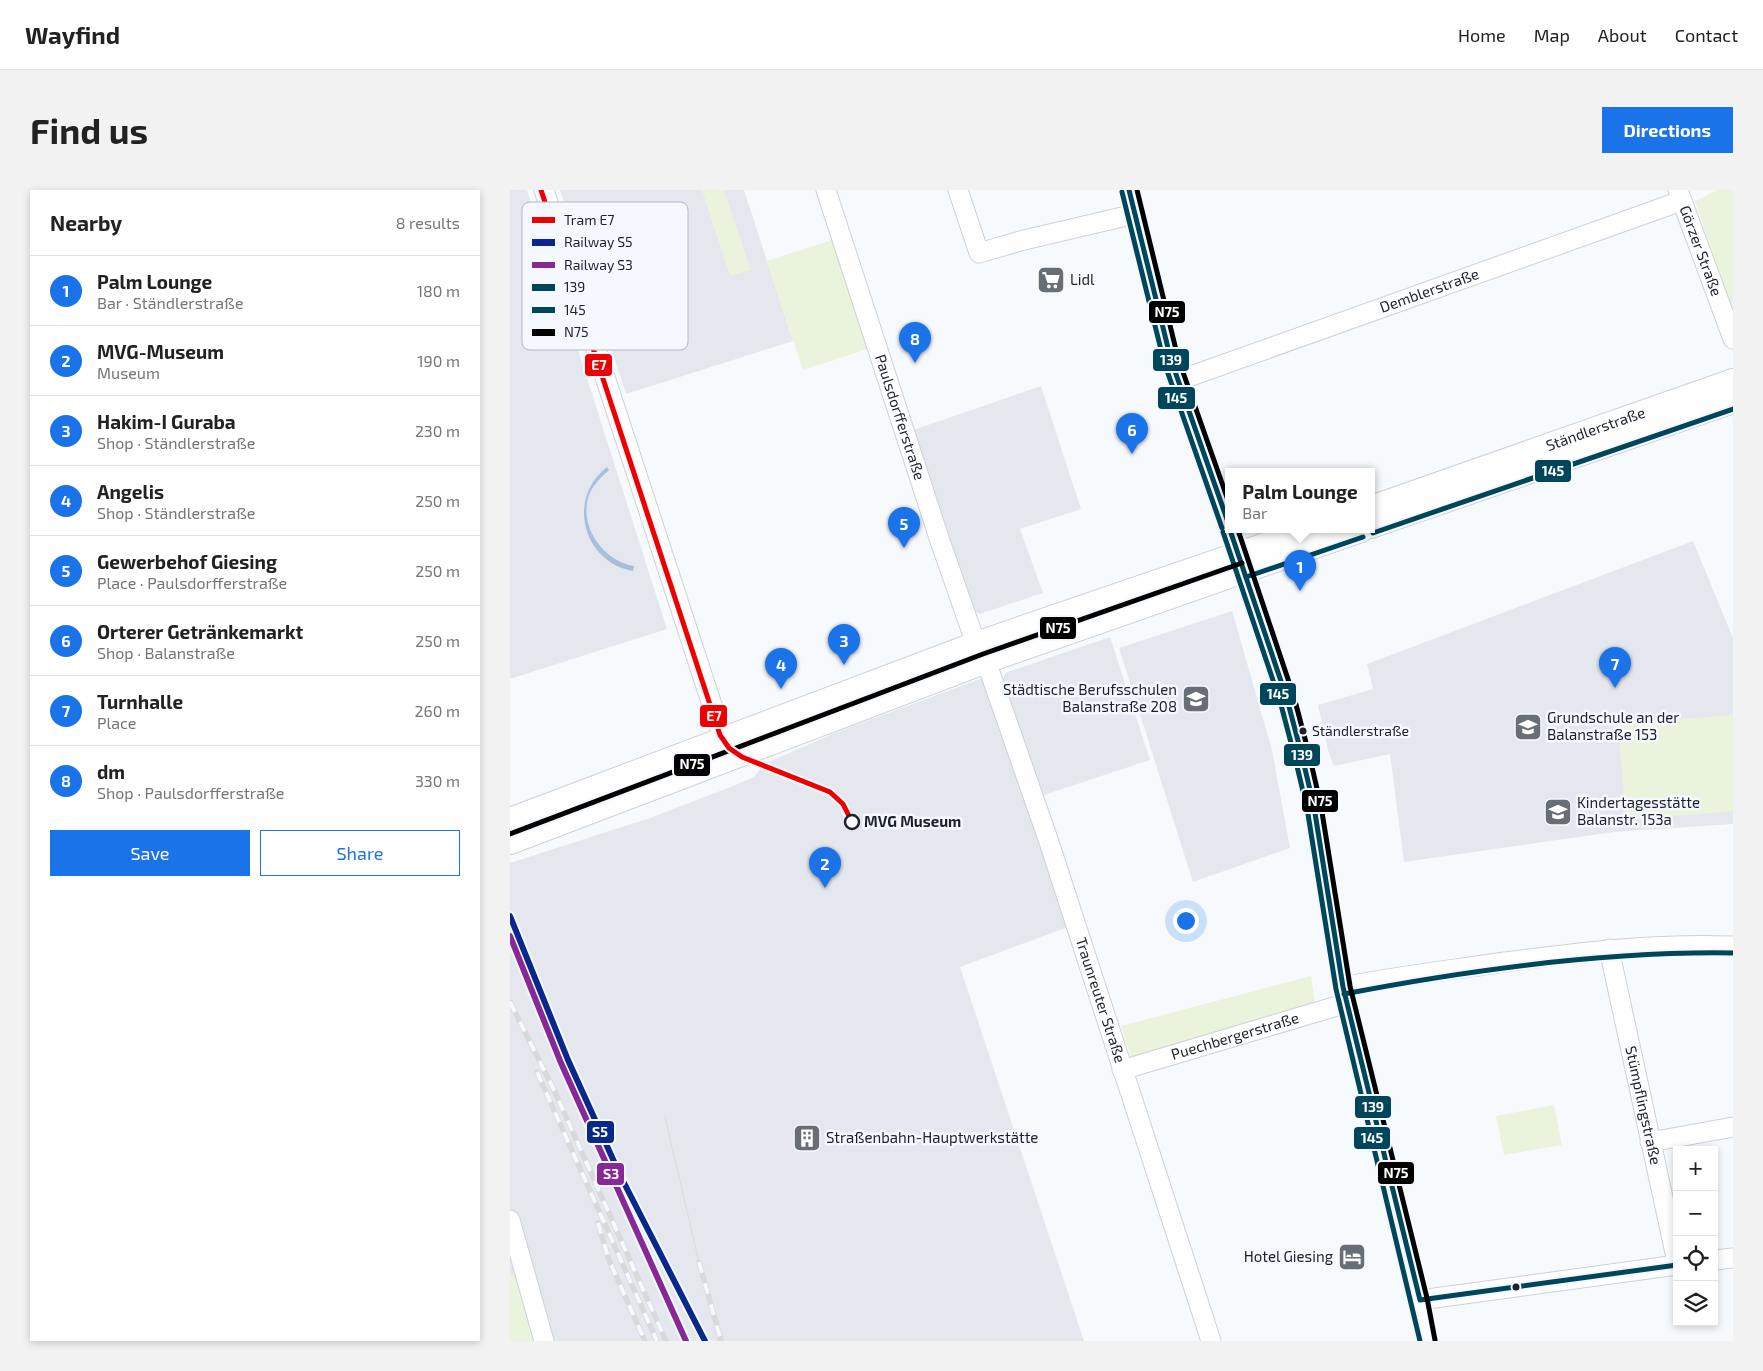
<!DOCTYPE html>
<html lang="en">
<head>
<meta charset="utf-8">
<style>
  :root { --surface:#fff; --page:#f2f2f2; --text:#222; --muted:#767676; --line:#e0e0e0; --accent:#1a73e8 }
  body { margin:0; font-family:"Exo 2",sans-serif; background:var(--page); color:var(--text) }
  .controls { position:absolute; right:15px; bottom:15px; display:grid; overflow:hidden; border-radius:0px; box-shadow:0 2px 8px #0003 }
  .controls button { width:45px; height:45px; display:grid; place-items:center; padding:0; border:0; border-bottom:1px solid var(--line); background:var(--surface); color:var(--text); font:25px sans-serif }
  .you { position:absolute; left:675px; top:730px; width:18px; height:18px; margin:-12px; border:4px solid #fff; border-radius:50%; background:#1a73e8; box-shadow:0 0 0 8px #1a73e833 }
  .badge { display:grid; place-items:center; width:32px; height:32px; border-radius:50%; background:var(--accent); color:#fff; font-size:16px; font-weight:700 }
  .pin { position:absolute; translate:-50% -41px; filter:drop-shadow(0 1px 2px #0008) }
  .pin::after { content:''; position:absolute; top:26px; width:18px; height:15px; background:inherit; clip-path:polygon(0 0,100% 0,50% 100%) }
  .popup { position:absolute; left:715px; top:278px; width:150px; height:65px; box-sizing:border-box; display:grid; place-content:center; border-radius:0px; background:var(--surface); filter:drop-shadow(0 1px 4px #0005); font-size:16px; white-space:nowrap; color:var(--muted) }
  .popup b { font-size:19px; color:var(--text) }
  .popup::after { content:''; position:absolute; left:50%; top:100%; margin-left:-10px; border:10px solid transparent; border-top-color:var(--surface) }
  .list { margin:0; padding:0; list-style:none }
  h2 { display:flex; justify-content:space-between; align-items:center; height:65px; margin:0; padding:0 20px; font-size:21px }
  h2 small { font-size:16px; font-weight:400; color:var(--muted) }
  .list li { display:grid; grid-template-columns:32px 1fr auto; gap:15px; align-items:center; box-sizing:border-box; height:70px; padding:0 20px; border-top:1px solid var(--line) }
  .list b { display:block; font-size:19px; white-space:nowrap }
  .list p { margin:0; font-size:16px; white-space:nowrap; color:var(--muted) }
  .list em { font-size:16px; font-style:normal; color:var(--muted) }
  .actions { display:flex; gap:10px; padding:15px 20px }
  .actions a { flex:1; padding:11px 0; border:1px solid var(--accent); border-radius:0px; text-align:center; font-size:18px; color:var(--accent) }
  .actions .main { background:var(--accent); color:#fff }
  .icon { flex:none; width:28px; height:28px; fill:none; stroke:currentColor; stroke-width:2; stroke-linecap:round; stroke-linejoin:round }
  .map { position:relative; flex:none; width:1223px; height:1151px; overflow:hidden; border-radius:0px }
  header { display:flex; align-items:center; gap:30px; box-sizing:border-box; height:70px; padding:0 25px; background:var(--surface); border-bottom:1px solid var(--line) }
  header strong { font-size:24px }
  nav { display:flex; gap:28px; margin-inline-start:auto; font-size:18px }
  .intro { display:flex; align-items:center; justify-content:space-between; box-sizing:border-box; height:120px; padding:0 30px }
  h1 { margin:0; font-size:35px }
  .button { padding:12px 22px; border-radius:0px; background:var(--accent); color:#fff; font-size:18px; font-weight:700 }
  main { display:flex; gap:30px; padding:0 30px }
  aside { flex:1; background:var(--surface); border-radius:0px; box-shadow:0 2px 8px #0003 }
  .map>svg:first-child { display:block }
</style>
</head>
<body>
<header>
<strong>Wayfind</strong>
<nav><a>Home</a><a>Map</a><a>About</a><a>Contact</a></nav>
</header>
<div class="intro"><h1>Find us</h1><a class="button">Directions</a></div>
<main>
<aside>
<h2>Nearby<small>8 results</small></h2>
<ul class="list">
<li><span class="badge">1</span><div><b>Palm Lounge</b><p>Bar · Ständlerstraße</p></div><em>180 m</em></li>
<li><span class="badge">2</span><div><b>MVG-Museum</b><p>Museum</p></div><em>190 m</em></li>
<li><span class="badge">3</span><div><b>Hakim-I Guraba</b><p>Shop · Ständlerstraße</p></div><em>230 m</em></li>
<li><span class="badge">4</span><div><b>Angelis</b><p>Shop · Ständlerstraße</p></div><em>250 m</em></li>
<li><span class="badge">5</span><div><b>Gewerbehof Giesing</b><p>Place · Paulsdorfferstraße</p></div><em>250 m</em></li>
<li><span class="badge">6</span><div><b>Orterer Getränkemarkt</b><p>Shop · Balanstraße</p></div><em>250 m</em></li>
<li><span class="badge">7</span><div><b>Turnhalle</b><p>Place</p></div><em>260 m</em></li>
<li><span class="badge">8</span><div><b>dm</b><p>Shop · Paulsdorfferstraße</p></div><em>330 m</em></li>
</ul>
<div class="actions"><a class="main">Save</a><a>Share</a></div>
</aside>
<div class="map">
<svg width="1223" height="1151" viewBox="0 0 1223 1151">
  <rect width="100%" height="100%" fill="#f7fafd"/>
  <path fill="#e4e8ee" d="M0,0H17L157,439L0,489Z
    M50,0H234L283,151L116,204Z
    M531,196L571,319L510,339L533,403L470,424L464,421L403,240Z
    M1183,351L1223,448V634L1104,642L894,672L880,564L824,576L818,560L808,515L863,499L857,474Z
    M722,421L762,560L780,658L683,692L609,458Z
    M600,447L640,570L531,606L493,490L495,483Z
    M478,486L561,736L450,777L574,1151H26L8,1082L0,1086V673L140,628L218,598L244,587L254,574L327,542Z"/>
  <path fill="#eaf3db" d="M192,0H214L241,80L220,86Z
    M1207,0H1223V123L1185,11Z
    M325,49L360,158L293,180L257,71Z
    M1223,525V621L1116,630L1108,534Z
    M801,786L805,815L621,868L611,836Z
    M1044,915L1052,955L994,965L986,926Z
    M8,1082L26,1151H0V1086Z"/>
  <path fill="#a9bedb" d="M97,277L99,280C91,287 83,295 79,305C68,337 94,371 124,376L123,381C73,372 56,309 97,277Z"/>
  <g fill="none" stroke-linecap="round" stroke-linejoin="round">
    <g stroke="#cdd1d8" stroke-width="21">
      <g id="minor">
        <path d="M34,0L204,521L212,543L224,558"/>
        <path id="s1" d="M316,0L430,351L466,454"/>
        <path d="M448,0L469,63L514,50L625,24"/>
        <path d="M619,0L661,170L719,336"/>
        <path id="s2" d="M1168,0L1223,149"/>
        <path id="s3" d="M667,191L1171,11"/>
        <path d="M720,340L777,509L792,566L804,617L833,797L910,1110L918,1151"/>
        <path id="s4" d="M476,471L539,652L701,1151"/>
        <path id="s5" d="M1099,759L1167,1072"/>
        <path d="M833,797C887,786 941,780 995,772C1071,762 1146,753 1223,756"/>
        <path id="s6" d="M612,880L837,813"/>
        <path d="M1140,952L1223,937"/>
        <path d="M0,1030L34,1151"/>
        <path d="M1204,1070L1223,1068"/>
        <path d="M910,1110L1167,1075"/>
      </g>
    </g>
    <g stroke="#cdd1d8" stroke-width="26">
      <g id="major">
        <path id="s7" d="M861,318L1223,191"/>
        <path d="M861,336L1223,211"/>
        <path d="M0,630L466,454L799,340"/>
        <path d="M0,652L476,471L851,340"/>
      </g>
    </g>
    <use href="#minor" stroke="#fefeff" stroke-width="19"/>
    <use href="#major" stroke="#fefeff" stroke-width="24"/>
    <path stroke="#d8d9da" stroke-width="1" d="M155,927L189,1072"/>
    <g stroke="#d8d9da" stroke-width="5.5">
      <path id="rail" d="M0,812L45,902L156,1151
        M27,882L147,1151
        M88,1033L99,1070L135,1151
        M189,1072L211,1151"/>
    </g>
    <use href="#rail" stroke="#f5f9ff" stroke-width="4" stroke-dasharray="11" stroke-linecap="butt"/>
    <g stroke="#f5f9ff" stroke-width="9">
      <path id="bus-1" d="M619,0L661,170L719,335
        M720,340L777,509L792,566L804,617L833,797L910,1110
        M910,1110L1167,1075"/>
    </g>
    <g stroke="#f5f9ff" stroke-width="9">
      <path id="bus-2" d="M612,2L654,172L712,338
        M713,342L770,511L785,568L797,618L826,799L910,1151
        M863,343L1223,219
        M736,387L853,347
        M834,804C959,780 1096,761 1223,763"/>
    </g>
    <g stroke="#f5f9ff" stroke-width="9">
      <path id="bus-3" d="M627,0L668,168L719,313
        M728,340L784,507L799,564L811,616L840,796L917,1108L925,1150
        M0,644L473,464L732,373"/>
    </g>
    <use href="#bus-1" stroke="#00465a" stroke-width="5"/>
    <use href="#bus-2" stroke="#00465a" stroke-width="5"/>
    <use href="#bus-3" stroke="#000" stroke-width="5"/>
    <g stroke="#f5f9ff" stroke-width="10">
      <path id="rail-1" d="M0,726L58,870L111,987L195,1151"/>
    </g>
    <g stroke="#f5f9ff" stroke-width="10">
      <path id="rail-2" d="M0,746L51,873L176,1151"/>
    </g>
    <use href="#rail-1" stroke="#08298a" stroke-width="6"/>
    <use href="#rail-2" stroke="#862996" stroke-width="6"/>
    <g stroke="#f5f9ff" stroke-width="9">
      <path id="tram-1" d="M31,0L210,545L219,558L232,567L320,602L333,614L342,632"/>
    </g>
    <use href="#tram-1" stroke="#e00" stroke-width="5"/>
  </g>
  <defs>
    <g id="supermarket-square" transform="scale(1.4375)"><rect x="-9" y="-9" width="18" height="18" rx="4" fill="#686e75" stroke="#f5f9ff"/><path d="M-6-5.5h2.5l.6 2H6L4.5 2H-2.5L-4.4-4H-6ZM-1.5 3.2a1.3 1.3 0 1 0 .1 0ZM3 3.2a1.3 1.3 0 1 0 .1 0Z" fill="#fff"/></g>
    <g id="school-square" transform="scale(1.4375)"><rect x="-9" y="-9" width="18" height="18" rx="4" fill="#686e75" stroke="#f5f9ff"/><path d="M0-5L7-2L0 1L-7-2ZM-4 1L0 2.5L4 1V4Q0 6-4 4Z" fill="#fff"/></g>
    <g id="building-square" transform="scale(1.4375)"><rect x="-9" y="-9" width="18" height="18" rx="4" fill="#686e75" stroke="#f5f9ff"/><path d="M-4-6H4V6H1V3H-1V6H-4ZM-2.5-4.3h1.7v1.8h-1.7ZM.8-4.3h1.7v1.8H.8ZM-2.5-1h1.7V.8h-1.7ZM.8-1h1.7V.8H.8Z" fill="#fff"/></g>
    <g id="hotel-square" transform="scale(1.4375)"><rect x="-9" y="-9" width="18" height="18" rx="4" fill="#686e75" stroke="#f5f9ff"/><path d="M-6-4.5h1.5V1H6V5H4.5V3h-9V5H-6ZM-4 0a1.8 1.8 0 1 1 3.6 0ZM.5 0V-2.5h3Q6-2.5 6 0Z" fill="#fff"/></g>
  </defs>
  <g fill-rule="evenodd">
    <use href="#supermarket-square" x="541" y="90"/>
    <use href="#school-square" x="686" y="509"/>
    <use href="#school-square" x="1018" y="537"/>
    <use href="#school-square" x="1048" y="622"/>
    <use href="#building-square" x="297" y="948"/>
    <use href="#hotel-square" x="842" y="1067"/>
  </g>
  <g fill="#1b222c" stroke="#f5f9ff" stroke-width="2">
    <circle cx="793" cy="541" r="4.5"/>
    <circle cx="1006" cy="1097" r="4.5"/>
  </g>
  <circle fill="#f5f9ff" stroke="#1b222c" stroke-width="2.5" cx="342" cy="632" r="7"/>
  <g text-anchor="middle" stroke-width="5" stroke-linejoin="round" paint-order="stroke">
    <g font-size="14" fill="#1b222c" stroke="#f5f9ff" text-anchor="start">
      <text x="802" y="546">Ständlerstraße</text>
    </g>
    <g font-size="15" fill="#1b222c" stroke="#f5f9ff">
      <text dy="5" stroke="none"><textPath href="#s2" startOffset="65">Görzer Straße</textPath></text>
      <text dy="5" stroke="none"><textPath href="#s3" startOffset="268">Demblerstraße</textPath></text>
      <text dy="5" stroke="none"><textPath href="#s1" startOffset="239">Paulsdorfferstraße</textPath></text>
      <text dy="5" stroke="none"><textPath href="#s7" startOffset="238">Ständlerstraße</textPath></text>
      <text dy="5" stroke="none"><textPath href="#s4" startOffset="358">Traunreuter Straße</textPath></text>
      <text dy="5" stroke="none"><textPath href="#s6" startOffset="118">Puechbergerstraße</textPath></text>
      <text dy="5" stroke="none"><textPath href="#s5" startOffset="160">Stümpflingstraße</textPath></text>
    </g>
    <g font-size="15" fill="#1b222c" stroke="#f5f9ff" text-anchor="start">
      <text x="560" y="95">Lidl</text>
      <text x="667" y="505" text-anchor="end">Städtische Berufsschulen<tspan x="667" dy="17">Balanstraße 208</tspan></text>
      <text x="1037" y="533">Grundschule an der<tspan x="1037" dy="17">Balanstraße 153</tspan></text>
      <text x="1067" y="618">Kindertagesstätte<tspan x="1067" dy="17">Balanstr. 153a</tspan></text>
      <text x="316" y="953">Straßenbahn-Hauptwerkstätte</text>
      <text x="823" y="1072" text-anchor="end">Hotel Giesing</text>
    </g>
    <g font-size="15" font-weight="bold" fill="#1b222c" stroke="#f5f9ff" text-anchor="start">
      <text x="354" y="637">MVG Museum</text>
    </g>
  </g>
  <rect x="12" y="12" width="166" height="148" rx="8" fill="#f5f9ff" stroke="#b4b8c0" stroke-width="1"/>
  <rect x="22" y="27" width="23" height="6" fill="#e00"/>
  <rect x="22" y="49" width="23" height="7" fill="#08298a"/>
  <rect x="22" y="72" width="23" height="6" fill="#862996"/>
  <rect x="22" y="94" width="23" height="7" fill="#00465a"/>
  <rect x="22" y="117" width="23" height="6" fill="#00465a"/>
  <rect x="22" y="139" width="23" height="7" fill="#000"/>
  <g font-size="14" fill="#1b222c">
    <text x="54" y="35">Tram E7</text>
    <text x="54" y="57">Railway S5</text>
    <text x="54" y="80">Railway S3</text>
    <text x="54" y="102">139</text>
    <text x="54" y="125">145</text>
    <text x="54" y="147">N75</text>
  </g>
  <g stroke="#f5f9ff" stroke-width="2">
    <rect x="638" y="110" width="38" height="24" rx="5" fill="#000"/>
    <rect x="642" y="158" width="38" height="24" rx="5" fill="#00465a"/>
    <rect x="74" y="163" width="29" height="24" rx="5" fill="#e00"/>
    <rect x="647" y="196" width="39" height="24" rx="5" fill="#00465a"/>
    <rect x="1024" y="269" width="38" height="24" rx="5" fill="#00465a"/>
    <rect x="529" y="426" width="38" height="24" rx="5" fill="#000"/>
    <rect x="749" y="492" width="38" height="24" rx="5" fill="#00465a"/>
    <rect x="189" y="514" width="29" height="24" rx="5" fill="#e00"/>
    <rect x="773" y="553" width="38" height="24" rx="5" fill="#00465a"/>
    <rect x="163" y="563" width="38" height="24" rx="5" fill="#000"/>
    <rect x="791" y="599" width="38" height="24" rx="5" fill="#000"/>
    <rect x="844" y="905" width="38" height="24" rx="5" fill="#00465a"/>
    <rect x="76" y="930" width="29" height="24" rx="5" fill="#08298a"/>
    <rect x="843" y="936" width="38" height="24" rx="5" fill="#00465a"/>
    <rect x="867" y="971" width="38" height="24" rx="5" fill="#000"/>
    <rect x="86" y="972" width="29" height="24" rx="5" fill="#862996"/>
  </g>
  <g font-size="14" text-anchor="middle" font-weight="bold" fill="#fff">
    <text x="657" y="127">N75</text>
    <text x="661" y="175">139</text>
    <text x="89" y="180">E7</text>
    <text x="666" y="213">145</text>
    <text x="1043" y="286">145</text>
    <text x="548" y="443">N75</text>
    <text x="768" y="509">145</text>
    <text x="204" y="531">E7</text>
    <text x="792" y="570">139</text>
    <text x="182" y="579">N75</text>
    <text x="810" y="616">N75</text>
    <text x="863" y="922">139</text>
    <text x="90" y="947">S5</text>
    <text x="862" y="953">145</text>
    <text x="886" y="988">N75</text>
    <text x="101" y="989">S3</text>
  </g>
</svg>
<div class="controls">
<button>+</button>
<button>−</button>
<button><svg class="icon" aria-label="locate" viewBox="0 0 24 24"><circle cx="12" cy="12" r="6"/><path d="M12 2v4M12 18v4M2 12h4M18 12h4"/></svg></button>
<button><svg class="icon" aria-label="layers" viewBox="0 0 24 24"><path d="M12 4l9 5-9 5-9-5zM3 14l9 5 9-5"/></svg></button>
</div>
<div class="you"></div>
<div class="pin badge" style="left:790px;top:401px">1</div>
<div class="popup"><b>Palm Lounge</b>Bar</div>
<div class="pin badge" style="left:315px;top:698px">2</div>
<div class="pin badge" style="left:334px;top:475px">3</div>
<div class="pin badge" style="left:271px;top:499px">4</div>
<div class="pin badge" style="left:394px;top:358px">5</div>
<div class="pin badge" style="left:622px;top:264px">6</div>
<div class="pin badge" style="left:1105px;top:498px">7</div>
<div class="pin badge" style="left:405px;top:173px">8</div>
</div>
</main>
</body>
</html>
